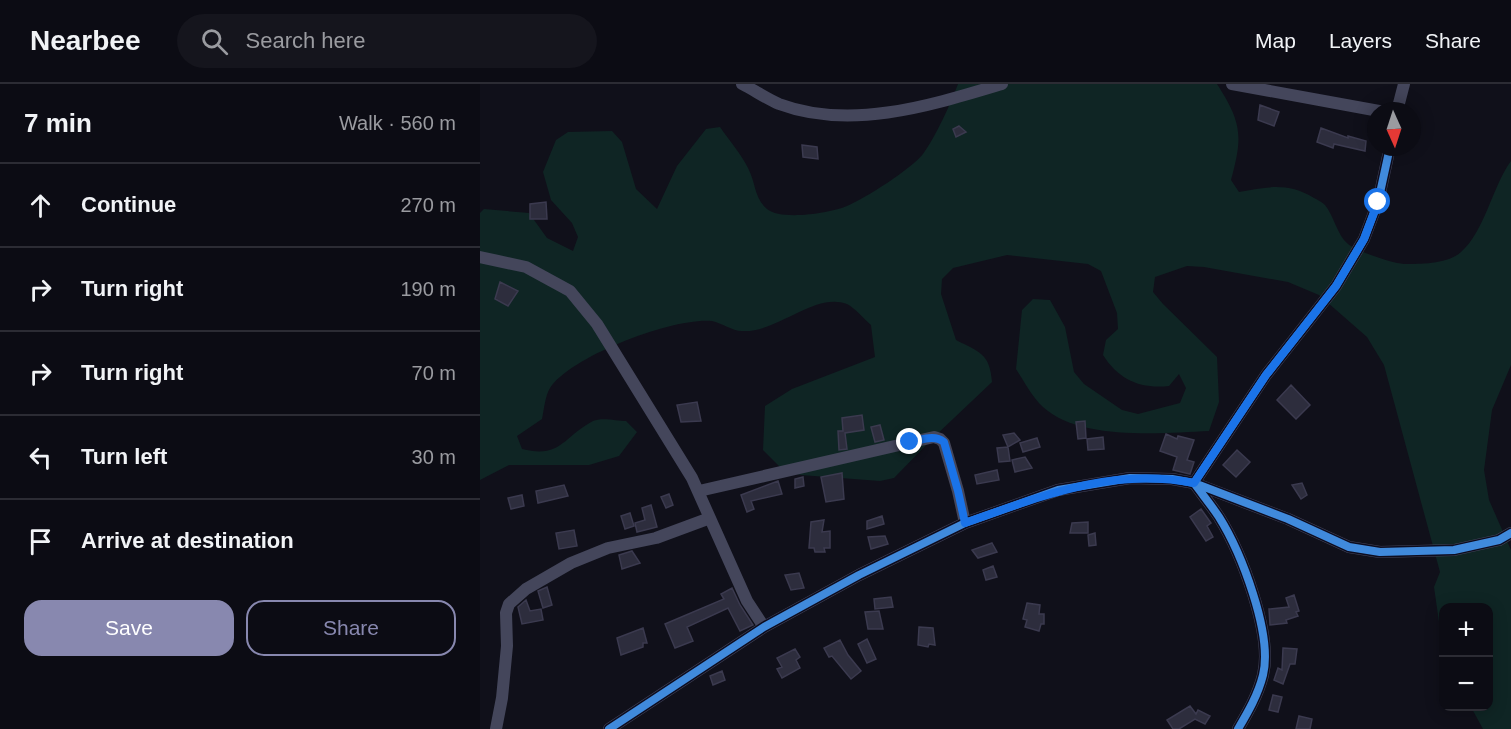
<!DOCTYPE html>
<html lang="en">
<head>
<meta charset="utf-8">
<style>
  :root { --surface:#0c0c14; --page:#15151d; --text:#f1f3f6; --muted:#9a9ba0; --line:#2c2c34; --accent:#8888af }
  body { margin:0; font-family:Arial,sans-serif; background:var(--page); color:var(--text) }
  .controls { position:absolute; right:18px; bottom:18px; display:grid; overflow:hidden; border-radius:12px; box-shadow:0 3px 15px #0003 }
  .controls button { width:54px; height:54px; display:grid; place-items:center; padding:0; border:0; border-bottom:2px solid var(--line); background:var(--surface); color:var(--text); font:30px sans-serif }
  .compass { position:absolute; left:887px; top:18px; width:54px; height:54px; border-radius:50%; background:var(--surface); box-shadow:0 3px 15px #0003; rotate:177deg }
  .stop { position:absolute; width:18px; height:18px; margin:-14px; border:4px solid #1a73e8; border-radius:50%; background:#fff }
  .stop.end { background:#1a73e8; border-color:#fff; box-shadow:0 2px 6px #0008 }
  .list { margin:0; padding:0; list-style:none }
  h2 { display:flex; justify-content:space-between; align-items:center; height:78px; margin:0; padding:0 24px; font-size:26px }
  h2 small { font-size:20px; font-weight:400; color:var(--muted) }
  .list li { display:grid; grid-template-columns:39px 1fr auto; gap:18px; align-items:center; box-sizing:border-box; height:84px; padding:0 24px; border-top:2px solid var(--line) }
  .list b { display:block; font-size:22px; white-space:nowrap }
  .list em { font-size:20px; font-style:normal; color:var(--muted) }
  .actions { display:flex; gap:12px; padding:18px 24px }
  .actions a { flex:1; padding:14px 0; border:2px solid var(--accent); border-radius:18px; text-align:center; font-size:21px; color:var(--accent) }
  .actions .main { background:var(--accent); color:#fff }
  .icon { flex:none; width:33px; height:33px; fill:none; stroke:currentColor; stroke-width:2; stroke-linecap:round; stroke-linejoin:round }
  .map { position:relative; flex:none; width:1031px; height:645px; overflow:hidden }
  header { display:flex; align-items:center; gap:36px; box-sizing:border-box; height:84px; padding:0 30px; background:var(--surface); border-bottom:2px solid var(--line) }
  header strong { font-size:28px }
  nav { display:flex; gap:33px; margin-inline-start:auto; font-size:21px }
  .search { width:420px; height:54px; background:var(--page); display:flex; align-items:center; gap:15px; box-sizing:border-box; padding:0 21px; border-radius:33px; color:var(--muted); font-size:22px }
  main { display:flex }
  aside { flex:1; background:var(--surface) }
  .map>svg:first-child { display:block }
</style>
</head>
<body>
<header>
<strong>Nearbee</strong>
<div class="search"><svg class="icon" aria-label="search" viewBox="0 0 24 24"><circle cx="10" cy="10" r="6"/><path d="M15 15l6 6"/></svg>Search here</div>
<nav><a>Map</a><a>Layers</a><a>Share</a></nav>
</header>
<main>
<aside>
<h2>7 min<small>Walk · 560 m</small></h2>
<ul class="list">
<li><svg class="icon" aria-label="ahead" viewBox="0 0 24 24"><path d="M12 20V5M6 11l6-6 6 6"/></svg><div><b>Continue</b></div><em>270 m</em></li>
<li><svg class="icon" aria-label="right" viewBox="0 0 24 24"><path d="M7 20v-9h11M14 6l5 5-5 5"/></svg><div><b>Turn right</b></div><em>190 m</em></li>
<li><svg class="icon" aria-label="right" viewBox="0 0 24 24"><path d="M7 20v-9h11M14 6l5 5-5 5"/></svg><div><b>Turn right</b></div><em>70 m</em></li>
<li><svg class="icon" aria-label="left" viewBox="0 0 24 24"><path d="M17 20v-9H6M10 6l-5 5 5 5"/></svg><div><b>Turn left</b></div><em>30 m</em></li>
<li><svg class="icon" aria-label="arrive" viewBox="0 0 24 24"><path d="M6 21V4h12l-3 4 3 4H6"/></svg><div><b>Arrive at destination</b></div></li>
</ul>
<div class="actions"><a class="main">Save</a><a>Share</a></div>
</aside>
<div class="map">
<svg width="1031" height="645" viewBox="0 0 1031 645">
  <rect width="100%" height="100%" fill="#10101a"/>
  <path fill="#0f2524" d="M478,0H737C762,39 763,52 751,96L759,108C788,103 807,98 834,114C838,116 842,118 845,121C854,132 857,151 868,160C878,168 912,179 924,180C941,180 968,180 981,168C1005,147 1012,103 1031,77V281L1012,326L1004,386L1009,416L1031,466V645H1003L991,623L1008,622V524H964L963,566L954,503L960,488L904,281L887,253L839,211L808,198L724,183L707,182L675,193L673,208L683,220L737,273L739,318L729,347C682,349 600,357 563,323C552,313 544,297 536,285L542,226L553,215L570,216L585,243L594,288L604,300L642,326L658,330L700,319L706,304L699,290L689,302C660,305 639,296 623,271L626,256L638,245L637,229L621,187L608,180L527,171L473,184L462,195L461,210L476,256C499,268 510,269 512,298L454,353L414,394L400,397L321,391L305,388L283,366L285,322L312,305L395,273L391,241C384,235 375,224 367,220C334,208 298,249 262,247C252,247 242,239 232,237C194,233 91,272 70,304C65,312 64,326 62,335L37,352L42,365C81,375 84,352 113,337C122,333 137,337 146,337L157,348L139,372L109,381H29L0,396V129L4,125L49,129L67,154L93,167L98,153L92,139L71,116L63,88L76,56L88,48L132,47L142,58L156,105L177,125L197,82L226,45L240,43C249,56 261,70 268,84C276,99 274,114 287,125C301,137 351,129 367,122C386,114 431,85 443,70C456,52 470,21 478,0Z"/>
  <path fill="#2d2d3d" stroke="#3b3a4f" stroke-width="1.5" d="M780,21L799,28L794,42L778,36Z
    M479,42L486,48L476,53L473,45Z
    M841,44L868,54V52L886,57L885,67L854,60L853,64L837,58Z
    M322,61L337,63L338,75L323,73Z
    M66,118L67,135H50V120Z
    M20,198L38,207L28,222L15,215Z
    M811,301L830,321L816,335L797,316Z
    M217,318L221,337L201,338L197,321Z
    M382,331L384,346L365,349L367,365L359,366L358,347H363L362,334Z
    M605,337L606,354L598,355L596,338Z
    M400,341L404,356L395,358L391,343Z
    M534,349L540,356L528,363L523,351Z
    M686,350L697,355L698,352L714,356L707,376L714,378L710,390L693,386L697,373L680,367Z
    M623,353L624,365L608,366L607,355Z
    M557,354L560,363L543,368L540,359Z
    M528,363L530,377L519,378L517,364Z
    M757,366L770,378L756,393L743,381Z
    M545,373L552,384L535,388L532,376Z
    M517,386L519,396L497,400L495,391Z
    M362,389L364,415L346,418L341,393Z
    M323,393L324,402L315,404V395Z
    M298,397L302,410L271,417L274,425L267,428L261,411Z
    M822,399L827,411L821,415L812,401Z
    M84,401L88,412L58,419L56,407Z
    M189,410L193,421L186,424L181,413Z
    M42,411L44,422L31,425L28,414Z
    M171,421L177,443L157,448L155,439L165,436L162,424Z
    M721,425L731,439L727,442L733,453L726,457L710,433Z
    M150,429L154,442L145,445L141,432Z
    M402,432L404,440L387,445V437Z
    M344,436L342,448L350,447V464H344L345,468H335L334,464H329L331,438Z
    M608,438V449H590L592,439Z
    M94,446L97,462L79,465L76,449Z
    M615,449L616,461L609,462L608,451Z
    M405,452L408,460L391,465L388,453Z
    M512,459L517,468L498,474L492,466Z
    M152,467L160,479L142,485L139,471Z
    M513,482L517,493L506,496L503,486Z
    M319,489L324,504L311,506L305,491Z
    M67,503L72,521L63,524L58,507Z
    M252,504L260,521L273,541L260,547L248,524L207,543L213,557L195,564L185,540L244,515L241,510Z
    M814,511L819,527L816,528L818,532L806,536L807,539L790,541L789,525L809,523L806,514Z
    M411,513L413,523L395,525L394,515Z
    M46,516L50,527L61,525L63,536L42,540L38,523Z
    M547,519L560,521L559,530H564V540H561L559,547L545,543L547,536L543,535Z
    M399,527L403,545H388L385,528Z
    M439,543L453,544L455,561L449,560L448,563L438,561Z
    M163,544L167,559H163V563L141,571L137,554Z
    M387,555L396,575L387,579L378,560Z
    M360,556L368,571L381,587L371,595L352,572L349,573L344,564Z
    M803,564L817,565L815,580H810L803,600L794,596L798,584L802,586Z
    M315,565L320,573L316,576L320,584L302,594L297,585L302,583L297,574Z
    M242,587L245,596L233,601L230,592Z
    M793,611L802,613L798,628L789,626Z
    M710,622L716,630L718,626L730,632L725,640L715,635L699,645H693L687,636Z
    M819,632L832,635L830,645H816Z"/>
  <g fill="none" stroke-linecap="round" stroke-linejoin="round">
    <path stroke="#44465b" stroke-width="12" d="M262,0C274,6 287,15 299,20C371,47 452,21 522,0
      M752,0L899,27
      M917,27L924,0
      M0,173L46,183L90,207L117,240L212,394L267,517L284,543
      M219,407L454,353L460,355L464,359L478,407L485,439
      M16,645L22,614L27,562L26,529L29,520L46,505L91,479L128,464L176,454L230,434
      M129,645L284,543L379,491L485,439L578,406L650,394L692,395L714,399L808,435L869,463L900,468L974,466L1019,456L1031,449
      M758,645C768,628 778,611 783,591C793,550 761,468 739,433C731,421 722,410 714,399L786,291L856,202L884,155L898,118L910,63"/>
    <g stroke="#0d0c1e" stroke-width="11">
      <path id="cycleway" d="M129,645L284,543L379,491L485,439L578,406L650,394L692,395L714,399L808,435L869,463L900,468L974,466L1019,456L1031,449
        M758,645C768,628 778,611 783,591C793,550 761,468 739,433C731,421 722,410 714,399L786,291L856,202L884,155L898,118L910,63"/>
    </g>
    <use href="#cycleway" stroke="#408adc" stroke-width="8"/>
  </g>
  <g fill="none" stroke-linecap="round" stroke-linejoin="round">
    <path stroke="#1a73e8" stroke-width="8" d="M430,358C442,356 454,350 464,358L478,407L485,439C562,412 631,383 714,399L786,291L856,202L884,155L898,118"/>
  </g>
</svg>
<div class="controls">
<button>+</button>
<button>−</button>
</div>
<svg class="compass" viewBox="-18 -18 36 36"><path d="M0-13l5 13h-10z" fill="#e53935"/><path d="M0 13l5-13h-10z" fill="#9a9ba0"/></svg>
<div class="stop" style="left:898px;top:118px"></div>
<div class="stop end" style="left:430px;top:358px"></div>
</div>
</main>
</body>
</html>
